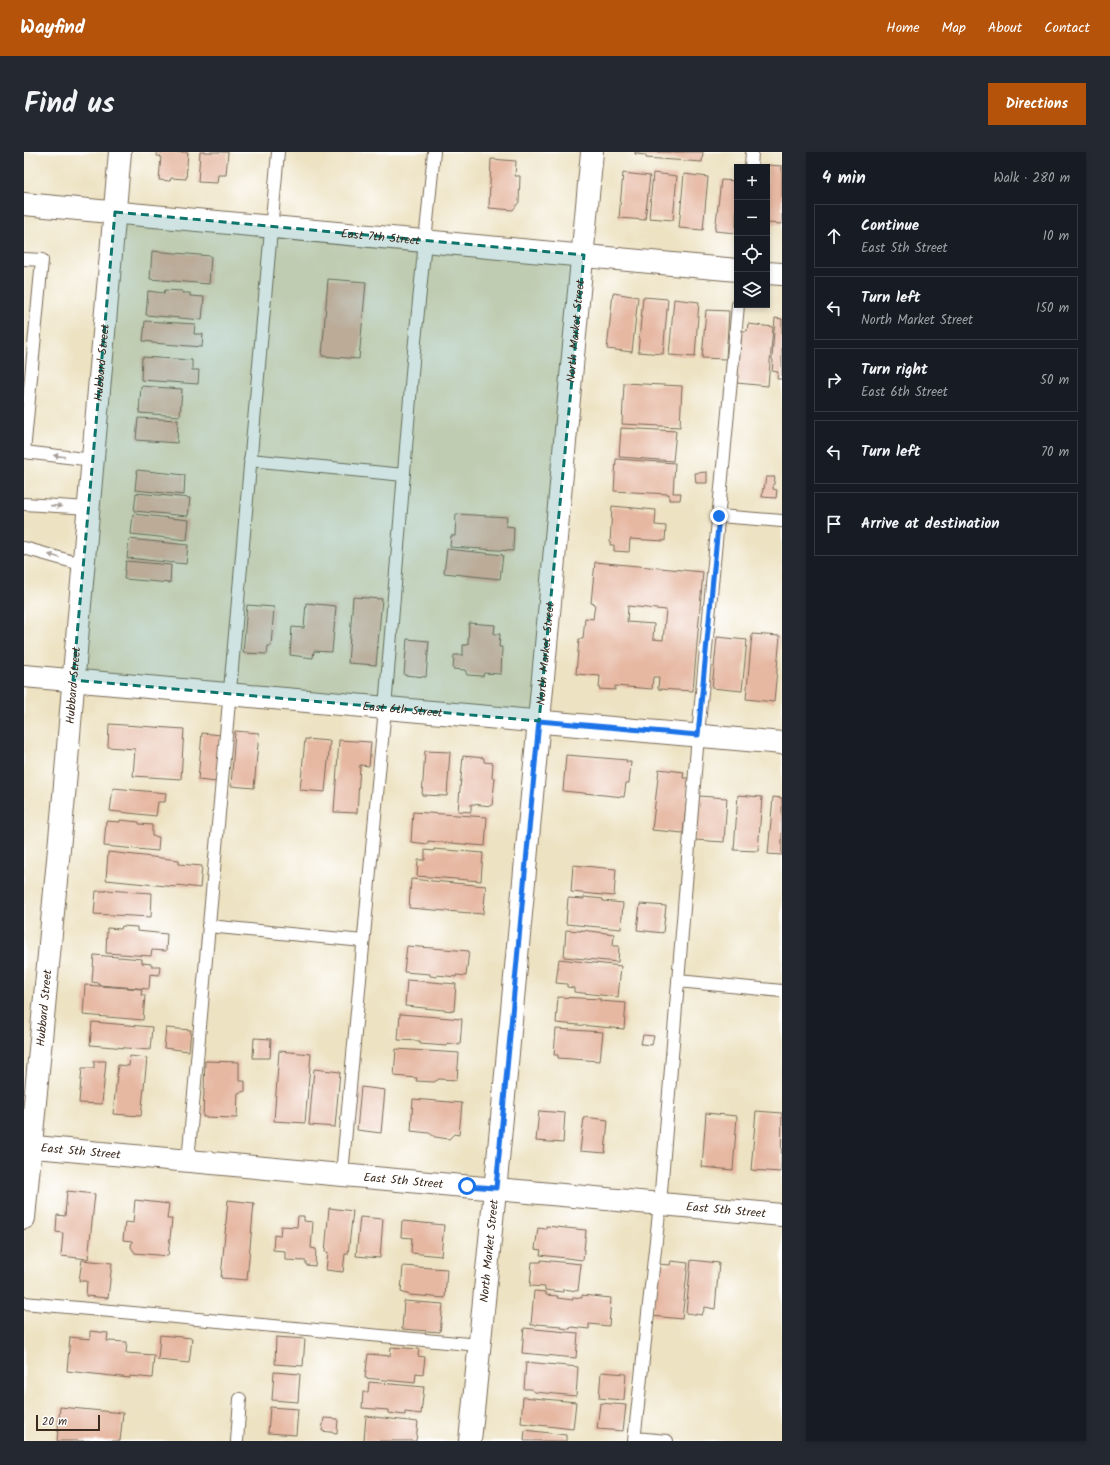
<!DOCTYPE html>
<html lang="en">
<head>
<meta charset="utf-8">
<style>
  :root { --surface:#171b24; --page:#242831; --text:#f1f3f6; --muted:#9ea1a6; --line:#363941; --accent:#b45309 }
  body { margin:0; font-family:Kalam,sans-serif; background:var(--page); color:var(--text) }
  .controls { position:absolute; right:12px; top:12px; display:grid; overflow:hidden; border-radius:0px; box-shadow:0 2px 6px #0003 }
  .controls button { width:36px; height:36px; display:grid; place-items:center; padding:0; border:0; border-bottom:1px solid var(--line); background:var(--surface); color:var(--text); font:20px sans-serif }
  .scale { position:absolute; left:12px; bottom:10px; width:64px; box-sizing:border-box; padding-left:4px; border:2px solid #3b2a1e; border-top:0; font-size:11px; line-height:14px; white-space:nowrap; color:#3b2a1e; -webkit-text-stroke:3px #fff; paint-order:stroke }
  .stop { position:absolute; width:12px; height:12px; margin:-9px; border:3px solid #1a73e8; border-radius:50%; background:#fff }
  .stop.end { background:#1a73e8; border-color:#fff; box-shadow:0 1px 4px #0008 }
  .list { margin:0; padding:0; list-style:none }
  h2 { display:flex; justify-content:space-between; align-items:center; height:52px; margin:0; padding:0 16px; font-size:17px }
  h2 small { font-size:13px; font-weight:400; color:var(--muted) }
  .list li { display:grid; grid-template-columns:26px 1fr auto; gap:12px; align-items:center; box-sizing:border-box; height:64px; margin:0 8px 8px; padding:0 8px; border:1px solid var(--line); border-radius:0px }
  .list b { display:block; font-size:15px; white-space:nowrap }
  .list p { margin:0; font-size:13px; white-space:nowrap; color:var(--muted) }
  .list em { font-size:13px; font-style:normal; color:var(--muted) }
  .icon { flex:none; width:22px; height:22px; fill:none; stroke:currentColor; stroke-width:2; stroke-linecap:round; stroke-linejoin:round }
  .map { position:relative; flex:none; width:758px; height:1289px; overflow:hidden; border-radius:0px }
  header { display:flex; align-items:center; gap:24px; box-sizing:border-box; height:56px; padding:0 20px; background:var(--accent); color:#fff }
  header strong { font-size:19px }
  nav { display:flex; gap:22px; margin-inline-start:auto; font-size:14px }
  .intro { display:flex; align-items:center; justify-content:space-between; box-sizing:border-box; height:96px; padding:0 24px }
  h1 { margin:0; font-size:28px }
  .button { padding:10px 18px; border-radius:0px; background:var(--accent); color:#fff; font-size:14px; font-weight:700 }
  main { display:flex; gap:24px; padding:0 24px }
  aside { flex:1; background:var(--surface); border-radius:0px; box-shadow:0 2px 6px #0003 }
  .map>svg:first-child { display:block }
</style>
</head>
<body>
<header>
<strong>Wayfind</strong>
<nav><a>Home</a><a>Map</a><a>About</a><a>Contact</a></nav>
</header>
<div class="intro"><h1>Find us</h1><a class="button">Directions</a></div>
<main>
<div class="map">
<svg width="758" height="1289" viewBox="0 0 758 1289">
  <rect width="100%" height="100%" fill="#fff"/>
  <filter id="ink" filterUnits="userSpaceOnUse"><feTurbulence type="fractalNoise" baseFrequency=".025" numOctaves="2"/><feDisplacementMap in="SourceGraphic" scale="8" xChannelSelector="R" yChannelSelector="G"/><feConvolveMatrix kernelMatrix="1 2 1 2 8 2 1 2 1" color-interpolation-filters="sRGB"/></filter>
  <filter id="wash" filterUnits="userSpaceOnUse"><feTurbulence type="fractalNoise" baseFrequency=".012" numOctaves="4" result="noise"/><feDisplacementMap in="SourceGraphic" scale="16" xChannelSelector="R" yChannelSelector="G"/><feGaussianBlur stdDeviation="0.9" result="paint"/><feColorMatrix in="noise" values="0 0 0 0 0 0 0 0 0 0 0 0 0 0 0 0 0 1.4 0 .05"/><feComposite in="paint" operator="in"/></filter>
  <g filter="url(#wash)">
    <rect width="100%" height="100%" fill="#ede2c2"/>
    <g id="blocks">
      <path fill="#e6b8a2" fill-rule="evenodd" d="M133,0H164L162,27L147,26L146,29L135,28L137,4H133Z
        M176,0H204L202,23H194L193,31L174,30Z
        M611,0H679L678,10L622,6V3L611,2Z
        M467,7L492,9L491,24H496L495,50L489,58L465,56Z
        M743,13L758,14V72L743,71Z
        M599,21L626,24L621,68L595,66Z
        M629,21L653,24L649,68L625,66Z
        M660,22L684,25L679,78L655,76Z
        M697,28L713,29L712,81L691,79Z
        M128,99L187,104L185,132L126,127Z
        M304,127L342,130L335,207L298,204Z
        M141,138L159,139L158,141H166V144L180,145L178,168L122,163L124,139L140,141Z
        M589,141L614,145L608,200L583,197Z
        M619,145L644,147L639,202L614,200Z
        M650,147L675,150L671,205L645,203Z
        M682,158L705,159L702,207L678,206Z
        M751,166L758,167V227H753L754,220L748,219L749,208L748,207Z
        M121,169L171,172L170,182H179L178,195L128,191V190L119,189Z
        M724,172L749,175L744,234L713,231L718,179H723Z
        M118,205L168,208V218H175L174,232L117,228Z
        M600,231L658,234L656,275L598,272Z
        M117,234L158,237L156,264L115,261Z
        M114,266L154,268L153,291L112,288Z
        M597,276L652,279L649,309L595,305Z
        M592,307L651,311L649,341H657L656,348H645V342L590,339Z
        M113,318L161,323L160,343L111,338Z
        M683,320V331H672L671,321Z
        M742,325H751L749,337L753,338L752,346L738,345L739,336L740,337Z
        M112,341L166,346L164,364L110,359Z
        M588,354L632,358L631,373L642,374L641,389L606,387L605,400L590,399V393H586Z
        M109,362L165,368L163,388L107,382Z
        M432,362L483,365L482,374L490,375L489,399L426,395L427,384H431Z
        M105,387L164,393L162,412L103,406Z
        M423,397L479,403L476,427L420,421Z
        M102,409L147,413L146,431L100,427Z
        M571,410L679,420L669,539L634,537L635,525H629L628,537L591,534V538L575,537L576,524L552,522L555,487H559L561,466L569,467L571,452L567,451ZM604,454L642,458L639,488L629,487L630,472L603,470Z
        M329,445L358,447L352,513L324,511Z
        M282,451L312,454L308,500L290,499L289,506L266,503L268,475L280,476Z
        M223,453L250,455L247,494H244L243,502L219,501Z
        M445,471L471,473L470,482H476L475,495H478L477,522L460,521L459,524L443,523L441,518L429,517L430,503H439V493H444Z
        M728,482L756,484L750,550L722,547Z
        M693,485L723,488L718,539L688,536Z
        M383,487L405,489L402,525L380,523Z
        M85,572L160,577L157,627L109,624L111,597L84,595Z
        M211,579L235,581L230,636L207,634Z
        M178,581L197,583L193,630L174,628Z
        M281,587L306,589L301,640L276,638Z
        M315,588L347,590L345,614L336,613L333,661L310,660Z
        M401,599L426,600L423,644L398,643Z
        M542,603L603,608L602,610H607L605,631H602L600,645L539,639Z
        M439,604L460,606V610L469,611L468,626H471L468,654L447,652V660L434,659Z
        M635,617L660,620L659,626H665L659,681L628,678Z
        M89,636L142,641L141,650H134L132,664L86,659Z
        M714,643L738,645L734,699L710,698Z
        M675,644L703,646L700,690L671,688Z
        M749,645L758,646V703L744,702Z
        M389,660L463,665L461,694L404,689V692L387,690Z
        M96,668L115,670V672L128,673V684L135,685L134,699L80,694L82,669L96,670Z
        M410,697L459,701L457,729L393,724L394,708H401V698L410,699Z
        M84,700L155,708V712L178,714L176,736L153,733L152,735L82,728Z
        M549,713L592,717L590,744L547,740Z
        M387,727L462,734L459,762L385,756Z
        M82,738L128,741L127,765L70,762L72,739H82Z
        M560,745L579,747V749L599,751L597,777L542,772L544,746L560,747Z
        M616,752L642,754L639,781L613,778Z
        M98,774L113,775V779L143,782L142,799L128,798L127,804L82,801L83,776L97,777Z
        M542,778L557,779V778L590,782L589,794H595L594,810L540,805Z
        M383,794L445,799L442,824L432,823V825L413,823V825L406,824V822L380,820Z
        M70,803L118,807V811L127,812V814H136L135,823L126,822L125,837L75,833V831L68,830Z
        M535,807L597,814L594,845L550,840V836L543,835V832L532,831Z
        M383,828L432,832L430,859L381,854Z
        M61,833L118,837L117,843H121L119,868L59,863Z
        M534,845L577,847L576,849L602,851L600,877L532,871Z
        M376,862L438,867L436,893L423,891V894L396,892V889L374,888Z
        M68,870L128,875L126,898L66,893Z
        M142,876L167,878L165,899L140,896Z
        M532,877L579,880L576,909L534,906V903H530Z
        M619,883L630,884L628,893L617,892Z
        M230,886L247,887L246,906H229Z
        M372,897L435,901L433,928L415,927L410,930L392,929L393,926L370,924Z
        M255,899L287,902L281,971L250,969Z
        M106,904L123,906L117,964L89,962L94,913L105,914Z
        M70,909H82L78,952L55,951L58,916H70Z
        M181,909L215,910V929H221V939L214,941L213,966L179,965Z
        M290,917L316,920L311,975L285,973Z
        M337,935L361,938L357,981L333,978Z
        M389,947L438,951L435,983L430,982L425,987L411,985L405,981L387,979Z
        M515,959L541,961L539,991L512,989Z
        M732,959L758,961L757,1020L727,1018Z
        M682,961L713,964L709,1018L678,1015Z
        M560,965L584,968L581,1001L556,999Z
        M43,1039L71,1042L64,1107L37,1104L39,1081L32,1080L33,1063L41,1064Z
        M111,1048L145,1052L143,1067H148L144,1104L111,1101L107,1095L108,1089L99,1088L101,1070L109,1071Z
        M204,1048L230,1051L223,1128L197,1126Z
        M305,1056L329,1059L324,1102H321L319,1120L302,1118L304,1100H301Z
        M274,1064H280V1069L289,1070L287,1096L292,1097L291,1114L282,1113V1109L261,1108V1099L249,1098L250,1083L256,1084L257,1074L273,1075Z
        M336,1065L359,1067L356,1106L332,1104Z
        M378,1069L420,1073L417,1104L387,1101L388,1086L377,1085Z
        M522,1074L562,1078L559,1108L516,1103L517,1098L511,1097L514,1076L522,1077Z
        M58,1108L88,1111L84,1146L62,1144L63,1129H55Z
        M517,1108L557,1112L554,1139L539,1137V1140L521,1138V1135L506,1134L508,1110H517Z
        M667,1108L695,1111L691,1157L681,1155L678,1163L662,1161Z
        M647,1109L664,1111L658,1167L628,1164L634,1112L646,1113Z
        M379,1114L423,1117L421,1146L386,1143L377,1140Z
        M510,1139L522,1140V1143L534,1144L533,1146L549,1148V1145L558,1146V1143L587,1146L585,1174L565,1172V1177L547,1175L546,1177L537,1176V1174L513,1172V1173H507Z
        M380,1149L419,1152L416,1180L378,1177Z
        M500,1176L554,1181L552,1206L498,1201Z
        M66,1179L84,1181L83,1189L103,1190L102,1201L130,1203L128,1226L106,1224V1226L43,1219L46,1185L66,1187Z
        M136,1183L168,1186L165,1211L134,1208Z
        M252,1185L281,1187L279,1214L251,1212Z
        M367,1195L395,1197L394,1204L401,1205L399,1222L392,1221L391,1231L341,1226L344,1202L366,1204Z
        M502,1210L554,1215L552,1244L511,1240L507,1237H500Z
        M250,1220L276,1222L274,1250L248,1248Z
        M577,1220L602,1222L600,1248L575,1246Z
        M345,1230L400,1235L397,1262L381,1260V1263L364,1261V1258L338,1256L339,1240H344Z
        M499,1245L552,1250L549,1277L497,1271Z
        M576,1251L602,1253L599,1279L573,1277Z
        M36,1255L99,1261L96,1289H33Z
        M246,1255L274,1257L272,1283L244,1281Z
        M342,1264L394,1270L392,1289H340Z
        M300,1266L314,1267L313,1281L298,1279Z
        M501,1278L542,1283V1289H500Z"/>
    </g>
  </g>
  <g filter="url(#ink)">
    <use href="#blocks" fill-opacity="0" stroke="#796a57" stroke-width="1"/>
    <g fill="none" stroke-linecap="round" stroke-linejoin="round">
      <g stroke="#796a57" stroke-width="14">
        <path id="lane" d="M727,15L728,0
          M0,107L18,108L0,300
          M0,300L69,308
          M226,308L380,323
          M0,352L65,356
          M695,364L758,369
          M0,396L60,413
          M184,774L339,789
          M654,829L758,839
          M164,1009L254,0
          M318,1022L361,556L389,209L410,0
          M0,1151L455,1193
          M611,1286L643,1289
          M213,1289L216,1247
          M610,1289L636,1052L674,583L714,153"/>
      </g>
      <g stroke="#796a57" stroke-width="24">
        <g id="street">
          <path id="s1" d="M0,52L713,118"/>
          <path d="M743,121L758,122"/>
          <path id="s2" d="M0,524L758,591"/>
          <path id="s3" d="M0,994L758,1063"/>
          <path id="s4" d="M0,1066L40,644L52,498L96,0"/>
          <path id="s5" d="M446,1289L474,1008L568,0"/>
        </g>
      </g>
      <use href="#lane" stroke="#fff" stroke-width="12"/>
      <use href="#street" stroke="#fff" stroke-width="22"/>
    </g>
    <defs><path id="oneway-solid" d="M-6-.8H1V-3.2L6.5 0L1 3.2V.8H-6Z"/></defs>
    <g fill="#a79f9a">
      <use href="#oneway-solid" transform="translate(35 304) rotate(-173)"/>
      <use href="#oneway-solid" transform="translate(32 354) rotate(4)"/>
      <use href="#oneway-solid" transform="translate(30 404) rotate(-164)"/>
    </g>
  </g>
  <g fill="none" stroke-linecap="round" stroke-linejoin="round" filter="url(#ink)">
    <path stroke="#1a73e8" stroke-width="5" d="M443,1034L472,1036L515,569L674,583L695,364"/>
  </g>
  <path fill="#0f766e" fill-opacity="0.2" stroke="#0f766e" stroke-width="3" stroke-dasharray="8 5" stroke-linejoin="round" d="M91,60L560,103L515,569L49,528Z"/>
  <g text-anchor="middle" stroke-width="3" stroke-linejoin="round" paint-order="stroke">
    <g font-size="12" fill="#3b2a1e" stroke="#fff">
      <text dy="4" stroke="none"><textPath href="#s1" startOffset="358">East 7th Street</textPath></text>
      <text dy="4" stroke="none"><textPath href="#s5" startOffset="1115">North Market Street</textPath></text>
      <text dy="4" stroke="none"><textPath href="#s4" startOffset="859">Hubbard Street</textPath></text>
      <text dy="4" stroke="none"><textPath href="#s5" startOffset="791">North Market Street</textPath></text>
      <text dy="4" stroke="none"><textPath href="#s4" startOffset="535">Hubbard Street</textPath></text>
      <text dy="4" stroke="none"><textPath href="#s2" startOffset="380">East 6th Street</textPath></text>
      <text dy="4" stroke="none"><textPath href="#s4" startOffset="211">Hubbard Street</textPath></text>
      <text dy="4" stroke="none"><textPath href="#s3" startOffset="57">East 5th Street</textPath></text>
      <text dy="4" stroke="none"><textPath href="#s3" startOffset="381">East 5th Street</textPath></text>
      <text dy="4" stroke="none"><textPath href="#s3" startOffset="705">East 5th Street</textPath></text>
      <text dy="4" stroke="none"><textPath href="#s5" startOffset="191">North Market Street</textPath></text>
    </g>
  </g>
</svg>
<div class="controls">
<button>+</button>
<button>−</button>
<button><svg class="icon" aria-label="locate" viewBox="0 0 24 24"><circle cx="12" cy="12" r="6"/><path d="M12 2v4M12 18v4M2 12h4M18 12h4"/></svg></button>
<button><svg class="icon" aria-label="layers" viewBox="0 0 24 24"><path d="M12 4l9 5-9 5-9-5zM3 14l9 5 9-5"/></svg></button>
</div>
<div class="scale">20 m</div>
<div class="stop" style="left:443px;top:1034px"></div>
<div class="stop end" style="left:695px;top:364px"></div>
</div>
<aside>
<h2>4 min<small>Walk · 280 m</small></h2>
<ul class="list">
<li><svg class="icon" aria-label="ahead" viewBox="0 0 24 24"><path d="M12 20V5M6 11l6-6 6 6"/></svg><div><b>Continue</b><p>East 5th Street</p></div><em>10 m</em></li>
<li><svg class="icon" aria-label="left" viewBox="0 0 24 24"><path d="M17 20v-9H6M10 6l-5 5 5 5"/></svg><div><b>Turn left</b><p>North Market Street</p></div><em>150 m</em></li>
<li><svg class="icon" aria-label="right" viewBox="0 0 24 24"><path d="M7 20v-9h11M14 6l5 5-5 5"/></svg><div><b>Turn right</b><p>East 6th Street</p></div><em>50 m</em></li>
<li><svg class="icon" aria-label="left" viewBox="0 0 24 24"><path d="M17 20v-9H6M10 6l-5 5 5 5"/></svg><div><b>Turn left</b></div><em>70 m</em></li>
<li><svg class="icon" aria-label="arrive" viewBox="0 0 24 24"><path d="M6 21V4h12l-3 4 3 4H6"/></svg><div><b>Arrive at destination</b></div></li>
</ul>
</aside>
</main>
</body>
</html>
